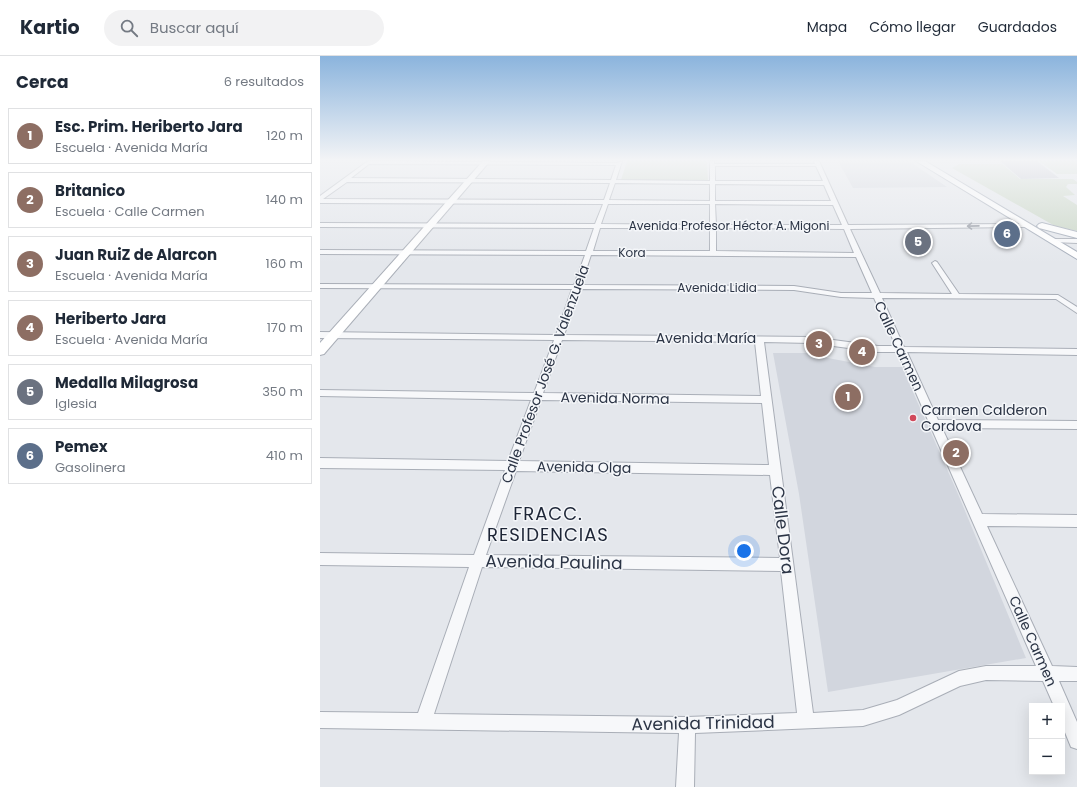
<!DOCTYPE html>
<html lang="es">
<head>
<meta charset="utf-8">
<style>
  :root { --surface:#fff; --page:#f2f2f3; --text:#1f2937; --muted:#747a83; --line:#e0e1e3; --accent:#111827 }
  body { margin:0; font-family:Poppins,sans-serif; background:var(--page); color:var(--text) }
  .controls { position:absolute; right:12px; bottom:12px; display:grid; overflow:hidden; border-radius:0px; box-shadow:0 4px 16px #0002 }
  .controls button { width:36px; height:36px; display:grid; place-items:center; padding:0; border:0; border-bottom:1px solid var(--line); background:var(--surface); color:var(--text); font:20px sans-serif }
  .you { position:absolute; left:424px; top:495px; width:14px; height:14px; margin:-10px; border:3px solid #fff; border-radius:50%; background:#1a73e8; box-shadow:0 0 0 6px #1a73e833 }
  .badge { display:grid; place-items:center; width:26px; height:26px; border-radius:50%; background:var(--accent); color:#fff; font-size:13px; font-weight:700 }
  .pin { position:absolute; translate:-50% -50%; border:2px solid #fff; box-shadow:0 1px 4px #0006 }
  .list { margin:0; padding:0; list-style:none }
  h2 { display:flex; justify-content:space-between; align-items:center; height:52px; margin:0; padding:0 16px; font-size:17px }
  h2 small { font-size:13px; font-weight:400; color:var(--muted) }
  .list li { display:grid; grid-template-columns:26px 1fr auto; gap:12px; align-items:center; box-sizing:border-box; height:56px; margin:0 8px 8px; padding:0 8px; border:1px solid var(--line); border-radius:0px }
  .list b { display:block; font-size:15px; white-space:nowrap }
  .list p { margin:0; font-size:13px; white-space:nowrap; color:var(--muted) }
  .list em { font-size:13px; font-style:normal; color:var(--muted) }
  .icon { flex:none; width:22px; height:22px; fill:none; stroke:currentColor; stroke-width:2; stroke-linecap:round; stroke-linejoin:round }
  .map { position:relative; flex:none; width:757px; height:731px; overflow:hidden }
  header { display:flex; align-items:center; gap:24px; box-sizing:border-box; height:56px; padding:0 20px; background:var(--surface); border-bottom:1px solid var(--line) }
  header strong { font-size:19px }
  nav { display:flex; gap:22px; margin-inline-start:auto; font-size:14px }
  .search { width:280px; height:36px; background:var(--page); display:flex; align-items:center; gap:10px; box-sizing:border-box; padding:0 14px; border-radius:22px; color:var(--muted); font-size:15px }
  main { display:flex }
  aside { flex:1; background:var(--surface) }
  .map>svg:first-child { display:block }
</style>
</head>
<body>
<header>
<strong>Kartio</strong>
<div class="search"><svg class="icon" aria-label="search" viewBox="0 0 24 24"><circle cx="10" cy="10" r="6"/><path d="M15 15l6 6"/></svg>Buscar aquí</div>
<nav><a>Mapa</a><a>Cómo llegar</a><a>Guardados</a></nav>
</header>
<main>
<aside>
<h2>Cerca<small>6 resultados</small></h2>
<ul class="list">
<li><span class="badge" style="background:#8d6e63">1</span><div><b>Esc. Prim. Heriberto Jara</b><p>Escuela · Avenida María</p></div><em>120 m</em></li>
<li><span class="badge" style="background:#8d6e63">2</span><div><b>Britanico</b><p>Escuela · Calle Carmen</p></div><em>140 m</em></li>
<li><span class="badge" style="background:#8d6e63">3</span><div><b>Juan RuiZ de Alarcon</b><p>Escuela · Avenida María</p></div><em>160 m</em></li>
<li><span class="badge" style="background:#8d6e63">4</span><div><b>Heriberto Jara</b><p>Escuela · Avenida María</p></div><em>170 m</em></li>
<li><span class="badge" style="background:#6b7280">5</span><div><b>Medalla Milagrosa</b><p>Iglesia</p></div><em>350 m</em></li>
<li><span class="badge" style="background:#5c6f8a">6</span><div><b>Pemex</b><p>Gasolinera</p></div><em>410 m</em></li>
</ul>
</aside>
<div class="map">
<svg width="757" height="731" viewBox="0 0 757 731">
  <rect width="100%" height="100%" fill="#e4e7ec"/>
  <path fill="#d2d6de" d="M518,105H589L627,131L533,132Z
    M453,297H492L508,302L555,311H582L638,438L706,602L508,636L479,438Z"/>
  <path fill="#c9d6c5" d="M307,105H387L388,125L301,124Z
    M719,105H757V118H737Z
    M639,108H682L700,123H753L757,126V128H748L746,131L755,139L743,140L757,149V175L735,170L632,112Z"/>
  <path fill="#bbc0ca" d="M680,105H717L739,122L701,123Z"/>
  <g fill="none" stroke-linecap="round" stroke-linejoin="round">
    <g stroke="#a9aeb7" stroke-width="2">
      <path id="minor" d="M48,105L297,107L302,105L296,124L390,125V105H394V108H495L494,105H499L528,169L708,168V170L706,171L530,173L560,237L632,238L612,207L615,205L617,206L639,238L738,239L757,251V257L736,243L562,242L584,291L757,293V299L587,296L618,364L757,365V373L622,372L662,458L757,459V471L667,470L732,610L757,611V625H739L757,666V693L751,691L742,669V650H734L723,625L666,624L640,630L579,659L543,670L375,677L374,731H356L359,677L0,672V656L98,657L149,511L0,509V497L154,499L185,414L0,412V402L188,405L211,344L0,340V334L214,337L234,284L0,282V276L236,279L252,233L0,232V228L254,229L265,199L0,198V194L266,195L274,172L0,171V167L275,168L283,148L0,147V140ZM49,108L296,109L291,124L31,122ZM395,110H496L503,125H395ZM27,126L290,127L284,144L3,143ZM295,127L390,128V145L289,144ZM395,128L504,129L511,145H395ZM288,148H390V169L281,168ZM395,148L513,149L522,169H396ZM280,172H390V195H273ZM396,172L524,173L534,197L396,195ZM271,199L536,201L552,237H521L474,230L261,229ZM260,233L474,234L521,241L554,242L576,290H558L491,281L244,279ZM242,284L435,286L441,340L223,337ZM444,286L491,287L558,296H578L716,610H666L639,615L577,644L543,654L493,657ZM221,344L442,347L449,409L199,405ZM196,415L450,419L460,502L166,499ZM162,511L461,515L477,657L367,661L114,658Z
        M734,183H757V187L732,186L731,185Z"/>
    </g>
    <g stroke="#a9aeb7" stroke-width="2">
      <path id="secondary" d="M163,105H170L4,298L0,299V287Z"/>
    </g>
    <g stroke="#a3abb8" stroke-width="2">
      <path id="primary" d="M596,105H605L757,196V203Z
        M722,167L757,176V182L719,172L717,170L719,168Z"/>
    </g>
    <use href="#minor" fill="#f7f8fa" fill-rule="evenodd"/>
    <use href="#secondary" fill="#fff" fill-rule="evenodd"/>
    <use href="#primary" fill="#fff" fill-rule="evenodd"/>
  </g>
  <defs><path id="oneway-shaft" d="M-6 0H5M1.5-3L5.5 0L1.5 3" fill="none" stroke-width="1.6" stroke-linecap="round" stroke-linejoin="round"/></defs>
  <use stroke="#9196a0" href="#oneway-shaft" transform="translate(653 170) rotate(179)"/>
  <linearGradient id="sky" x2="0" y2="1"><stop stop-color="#8bb4dd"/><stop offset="0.5" stop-color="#f3f4f6"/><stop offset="1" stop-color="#f3f4f6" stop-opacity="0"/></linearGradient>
  <rect width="757" height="208" fill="url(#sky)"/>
  <circle fill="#d1495b" stroke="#f4f6f9" stroke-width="1.5" cx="593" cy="362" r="4"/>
  <g text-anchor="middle" stroke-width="3" stroke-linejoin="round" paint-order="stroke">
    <g font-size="12" fill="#2b3445" stroke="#f4f6f9">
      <text x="409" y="174">Avenida Profesor Héctor A. Migoni</text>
      <text x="312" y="201">Kora</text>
      <text x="397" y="236">Avenida Lidia</text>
    </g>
    <g font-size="14" fill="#2b3445" stroke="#f4f6f9">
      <text x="386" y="287">Avenida María</text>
      <text transform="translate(579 290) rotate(65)" y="5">Calle Carmen</text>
      <text transform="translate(225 318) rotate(-70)" y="5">Calle Profesor José G. Valenzuela</text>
      <text transform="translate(295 342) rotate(1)" y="5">Avenida Norma</text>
      <text transform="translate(264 411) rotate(1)" y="5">Avenida Olga</text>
      <text transform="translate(713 585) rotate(66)" y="5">Calle Carmen</text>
    </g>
    <g font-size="14" fill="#2b3445" stroke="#f4f6f9" text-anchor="start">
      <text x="601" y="359">Carmen Calderon<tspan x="601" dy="16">Cordova</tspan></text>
    </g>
    <g font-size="17" fill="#2b3445" stroke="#f4f6f9">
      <text transform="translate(463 474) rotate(83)" y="6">Calle Dora</text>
      <text transform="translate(234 506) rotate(1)" y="6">Avenida Paulina</text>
      <text transform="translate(383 667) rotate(-1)" y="6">Avenida Trinidad</text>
    </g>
    <g font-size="18" letter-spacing="1" fill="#1d2536" stroke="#f4f6f9">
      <text x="228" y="464">FRACC.<tspan x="228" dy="21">RESIDENCIAS</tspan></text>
    </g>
  </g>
</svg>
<div class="controls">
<button>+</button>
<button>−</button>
</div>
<div class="you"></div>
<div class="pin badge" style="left:528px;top:341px;background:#8d6e63">1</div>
<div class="pin badge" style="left:636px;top:397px;background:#8d6e63">2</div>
<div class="pin badge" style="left:499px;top:288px;background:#8d6e63">3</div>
<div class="pin badge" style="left:542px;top:296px;background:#8d6e63">4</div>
<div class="pin badge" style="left:598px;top:186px;background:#6b7280">5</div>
<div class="pin badge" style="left:687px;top:178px;background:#5c6f8a">6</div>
</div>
</main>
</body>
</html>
